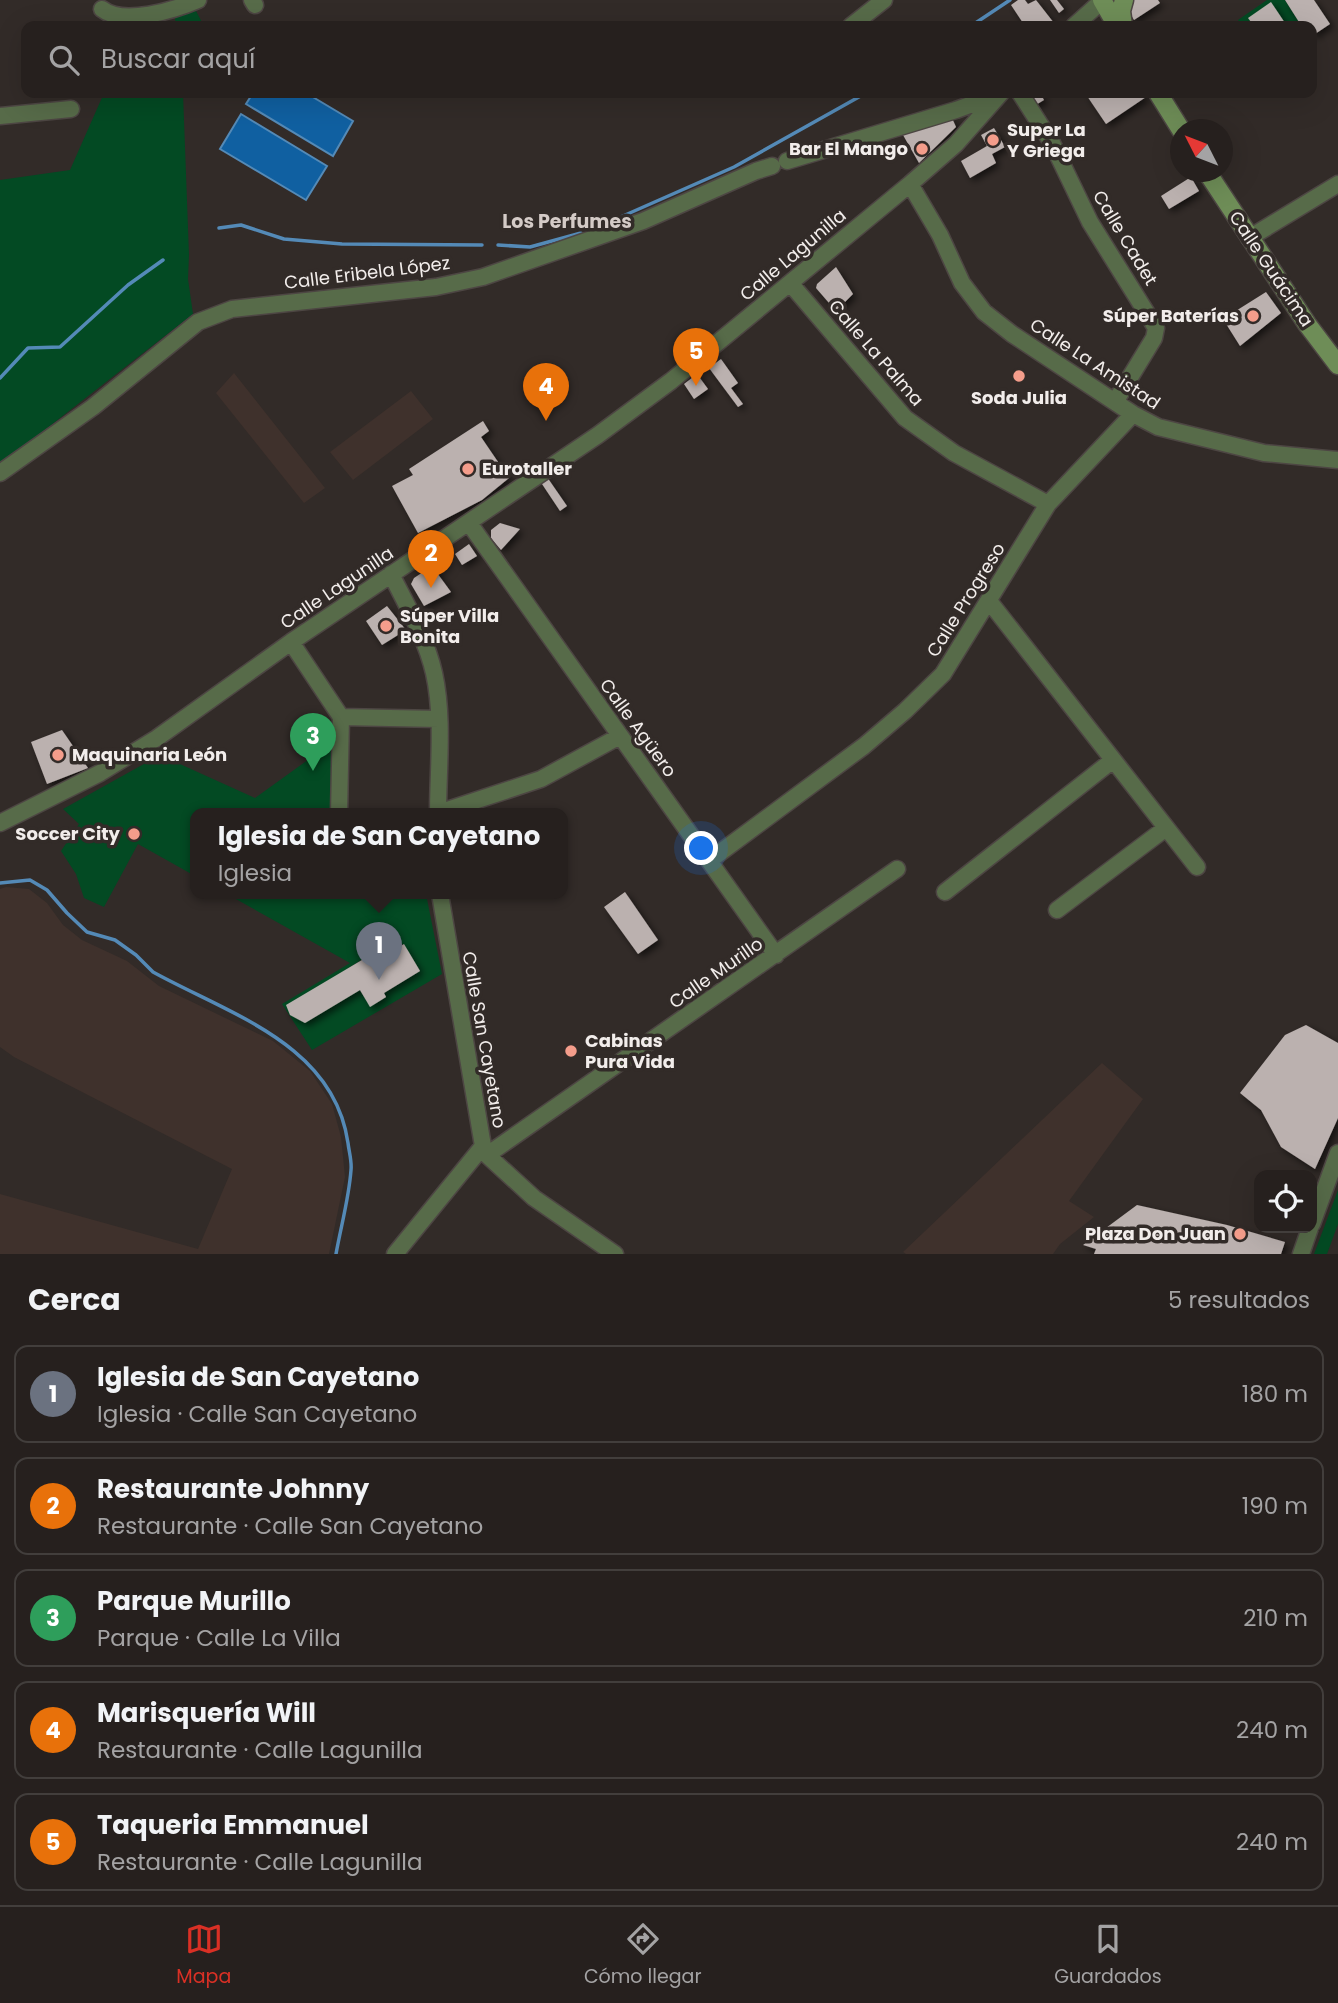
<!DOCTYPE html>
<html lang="es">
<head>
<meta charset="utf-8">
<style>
  :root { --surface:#26201e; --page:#2e2827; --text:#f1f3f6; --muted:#a4a3a4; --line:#423e3c; --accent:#d93025 }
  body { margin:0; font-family:Poppins,sans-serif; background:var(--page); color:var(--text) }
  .controls { position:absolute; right:21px; bottom:21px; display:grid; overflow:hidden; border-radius:14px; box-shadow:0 7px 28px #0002 }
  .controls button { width:63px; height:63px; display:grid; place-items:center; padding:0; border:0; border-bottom:2px solid var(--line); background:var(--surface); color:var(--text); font:35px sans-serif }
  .compass { position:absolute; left:1170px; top:119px; width:63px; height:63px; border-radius:50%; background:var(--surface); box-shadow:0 7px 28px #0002; rotate:312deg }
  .you { position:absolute; left:702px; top:849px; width:24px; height:24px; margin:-18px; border:5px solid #fff; border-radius:50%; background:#1a73e8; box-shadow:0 0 0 10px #1a73e833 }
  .badge { display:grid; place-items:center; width:46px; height:46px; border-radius:50%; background:var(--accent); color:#fff; font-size:23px; font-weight:700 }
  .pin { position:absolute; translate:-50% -58px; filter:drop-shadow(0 2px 4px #0008) }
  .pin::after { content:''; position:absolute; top:37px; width:24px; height:21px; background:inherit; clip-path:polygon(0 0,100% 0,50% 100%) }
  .popup { position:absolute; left:190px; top:808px; width:378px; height:91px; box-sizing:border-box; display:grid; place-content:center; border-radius:14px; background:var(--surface); filter:drop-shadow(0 2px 5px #0005); font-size:23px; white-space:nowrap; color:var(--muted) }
  .popup b { font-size:26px; color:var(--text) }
  .popup::after { content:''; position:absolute; left:50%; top:100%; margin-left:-14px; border:14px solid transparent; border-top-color:var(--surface) }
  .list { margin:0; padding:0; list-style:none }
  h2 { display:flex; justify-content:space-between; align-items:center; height:91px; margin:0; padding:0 28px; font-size:30px }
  h2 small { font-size:23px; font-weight:400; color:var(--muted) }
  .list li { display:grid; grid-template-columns:46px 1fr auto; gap:21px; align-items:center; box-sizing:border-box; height:98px; margin:0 14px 14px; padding:0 14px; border:2px solid var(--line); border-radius:14px }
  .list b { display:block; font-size:26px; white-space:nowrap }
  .list p { margin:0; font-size:23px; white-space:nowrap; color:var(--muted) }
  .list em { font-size:23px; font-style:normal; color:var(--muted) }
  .icon { flex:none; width:38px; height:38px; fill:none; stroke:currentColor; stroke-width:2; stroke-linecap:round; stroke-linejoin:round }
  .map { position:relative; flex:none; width:1338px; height:1254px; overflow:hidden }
  .search { position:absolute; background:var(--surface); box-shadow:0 7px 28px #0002; left:21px; right:21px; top:21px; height:77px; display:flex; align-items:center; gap:18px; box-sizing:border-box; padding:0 24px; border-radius:14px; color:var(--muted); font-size:26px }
  .sheet { height:651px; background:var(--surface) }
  nav { display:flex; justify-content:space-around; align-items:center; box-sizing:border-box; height:98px; border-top:2px solid var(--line); background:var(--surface); font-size:19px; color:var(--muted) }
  nav a { display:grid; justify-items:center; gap:4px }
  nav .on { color:var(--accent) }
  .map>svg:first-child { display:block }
</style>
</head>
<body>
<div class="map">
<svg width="1338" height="1254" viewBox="0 0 1338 1254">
  <defs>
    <filter id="shadow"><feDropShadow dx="3.5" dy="3.5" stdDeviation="3.5" flood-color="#0009"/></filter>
  </defs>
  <rect width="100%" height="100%" fill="#322b28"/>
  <path fill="#3f312c" d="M234,373L325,488L304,503L216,393Z
    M411,391L433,419L353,480L330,452Z
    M6,887L29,889L47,903L63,925L82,940L127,961L159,986L273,1041L310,1071L332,1104L341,1137L345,1177L329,1254H0V1194L198,1249L232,1169L14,1057L0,1047V889Z
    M1102,1063L1143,1099L1069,1201L1094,1217L1060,1244L1053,1254H906L903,1252Z"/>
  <path fill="#034a23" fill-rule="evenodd" d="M1267,0H1285L1299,22L1293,26H1287L1271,3L1249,18L1254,26H1242L1238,20Z
    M196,11L204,26H176L175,18Z
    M104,93H183L189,255L188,279L193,314L0,465V180L70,170Z
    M330,744L336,745L332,814H195V876L138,844L104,907L84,898L76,874L61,851L79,824L63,809L160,755L255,798Z
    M227,894H426L442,974L312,1050L282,1004L350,963ZM403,944L420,971L384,993L386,997L370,1006L347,969L366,957L371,964Z
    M1338,1190V1224L1327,1254H1314Z"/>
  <path fill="#1060a1" stroke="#548ab7" stroke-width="2" d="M253,93H306L353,121L333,156L246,104Z
    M241,114L327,166L306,200L220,149Z"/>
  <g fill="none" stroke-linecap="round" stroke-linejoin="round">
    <path stroke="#548ab7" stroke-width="3.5" d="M971,26L1010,0
      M598,227L734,167L866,93
      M219,228L241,225L284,239L342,244L482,245
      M498,245L530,247L581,233
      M0,378L28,348L60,347L128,285L163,260
      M0,883L30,880L47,890L67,913L87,932L115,940L136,955L153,972C229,1014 334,1044 348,1143C349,1152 352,1161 351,1170C349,1198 341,1226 336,1254"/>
  </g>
  <path fill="#bbb1af" filter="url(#shadow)" d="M1018,0H1025L1028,4L1036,0L1054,23L1050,26H1025L1011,5Z
    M1050,0H1057L1064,9L1059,13Z
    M1134,0H1158L1160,3L1134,20L1128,10L1129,4Z
    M1285,0H1314L1330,24L1312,36V26H1293L1299,22Z
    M1271,2L1287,26H1254L1248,18Z
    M1025,93H1040L1044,100L1034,106Z
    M1085,93H1101L1104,98L1112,93H1143L1146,97L1106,124Z
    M952,118L956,127L919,163L903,135Z
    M994,128L1005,147L992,154L996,163L970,178L961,161L987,146L981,135Z
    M1191,177L1199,191L1169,209L1161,196Z
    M836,267L853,294L836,311L816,288L817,284Z
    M1266,292L1281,313L1240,346L1223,319Z
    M721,359L738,383L731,388L743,404L738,407L709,368Z
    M697,374L708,389L694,399L684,384Z
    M483,421L489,431L481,437L509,478L482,500L418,533L392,486L413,475L409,469Z
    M547,477L567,506L560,511L540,481Z
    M500,523L520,529L501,550L491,538V530Z
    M469,544L477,556L462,565L455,554Z
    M432,566L451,592L424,606L411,584L414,578Z
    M387,606L406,630L382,645L366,621Z
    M62,730L88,768L47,784L31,742Z
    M625,892L658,940L638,954L604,907Z
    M404,944L420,971L384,993L386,997L370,1007L360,990L305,1023L290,1015L286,1005L367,957L371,964Z
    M1306,1025L1338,1043V1118L1315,1169L1281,1147L1261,1110L1240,1093L1285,1035Z
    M1137,1205L1227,1225L1285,1242L1281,1254H1094L1096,1249L1083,1245Z"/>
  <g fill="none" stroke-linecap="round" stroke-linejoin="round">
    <g stroke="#4d4643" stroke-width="19">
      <path id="street" d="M252,0L255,5
        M102,9C123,26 175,10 198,0
        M851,26L884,0
        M1074,26L1103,0
        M1020,93L1052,143L1090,222L1156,328L1154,338L1115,402
        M0,116L71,109
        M787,161L956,110L997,95
        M910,184L940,235L962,283L984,312L1012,334L1133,414L1158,427L1264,453L1338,460
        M1249,238L1338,184
        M790,283L905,418L954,453L1048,504
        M0,473L93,407L198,322L232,309L436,287L483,277L643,221L756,171L772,166
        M469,523L776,955
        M391,574C407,606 426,638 434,673C444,718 438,768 438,814
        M989,601L1197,867
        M291,642L341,717L339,814
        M341,717L439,719
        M438,813L541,779L620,736
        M0,823L100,773L157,738L291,642L598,435L671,381L910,184L956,144L1001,93
        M710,860L864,746L905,711L943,674L1048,504L1133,414
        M945,892L1113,760
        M440,894L483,1146L487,1155L534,1198L615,1254
        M1057,910L1166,828
        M487,1155L897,869
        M1312,1224L1338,1153
        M395,1254L483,1146
        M1301,1254L1310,1228"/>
    </g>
    <g stroke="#4d4643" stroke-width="21">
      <path id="secondary" d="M1102,0L1117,26
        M1123,26L1121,11L1124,0
        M1158,93L1181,130
        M1207,172L1307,324L1338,365"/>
    </g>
    <use href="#street" stroke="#576b49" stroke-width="16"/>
    <use href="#secondary" stroke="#6e8d57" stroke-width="18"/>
  </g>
  <g fill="#f49d8b" stroke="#322b28" stroke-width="2.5">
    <circle cx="993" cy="140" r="7"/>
    <circle cx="922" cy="149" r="7"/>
    <circle cx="1253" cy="316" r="7"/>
    <circle cx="1019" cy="376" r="7"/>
    <circle cx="468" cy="469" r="7"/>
    <circle cx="386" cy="626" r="7"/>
    <circle cx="58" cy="755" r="7"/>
    <circle cx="134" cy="834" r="7"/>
    <circle cx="571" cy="1051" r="7"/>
    <circle cx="1240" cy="1234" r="7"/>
  </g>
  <g text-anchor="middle" stroke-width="7" stroke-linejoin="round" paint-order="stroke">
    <g font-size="18" font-weight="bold" fill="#f2edeb" stroke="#322b28" text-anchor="start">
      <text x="1007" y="136">Super La<tspan x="1007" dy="21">Y Griega</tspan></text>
      <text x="908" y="155" text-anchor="end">Bar El Mango</text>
      <text x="1239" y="322" text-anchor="end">Súper Baterías</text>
      <text x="1019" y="404" text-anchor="middle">Soda Julia</text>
      <text x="482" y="475">Eurotaller</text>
      <text x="400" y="622">Súper Villa<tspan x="400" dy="21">Bonita</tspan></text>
      <text x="72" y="761">Maquinaria León</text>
      <text x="120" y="840" text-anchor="end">Soccer City</text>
      <text x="585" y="1047">Cabinas<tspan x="585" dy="21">Pura Vida</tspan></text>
      <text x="1226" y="1240" text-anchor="end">Plaza Don Juan</text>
    </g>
    <g font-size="18" fill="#f2edeb" stroke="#322b28">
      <text transform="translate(1125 238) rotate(59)" y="6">Calle Cadet</text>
      <text transform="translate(793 255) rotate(-40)" y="6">Calle Lagunilla</text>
      <text transform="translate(1271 269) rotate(56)" y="6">Calle Guácima</text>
      <text transform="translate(367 273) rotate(-7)" y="6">Calle Eribela López</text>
      <text transform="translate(876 353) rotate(49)" y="6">Calle La Palma</text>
      <text transform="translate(1095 364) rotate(33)" y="6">Calle La Amistad</text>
      <text transform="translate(337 588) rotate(-34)" y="6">Calle Lagunilla</text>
      <text transform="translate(966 600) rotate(-58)" y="6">Calle Progreso</text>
      <text transform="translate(638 728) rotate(54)" y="6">Calle Agüero</text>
      <text transform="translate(716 973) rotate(-35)" y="6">Calle Murillo</text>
      <text transform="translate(484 1040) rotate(80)" y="6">Calle San Cayetano</text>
    </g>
    <g font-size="19" font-weight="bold" fill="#d4cbc7" stroke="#322b28">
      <text x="567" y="228">Los Perfumes</text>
    </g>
  </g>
</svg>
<div class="controls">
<button><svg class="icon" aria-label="locate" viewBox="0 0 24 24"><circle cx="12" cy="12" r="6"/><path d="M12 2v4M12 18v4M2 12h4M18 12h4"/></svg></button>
</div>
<svg class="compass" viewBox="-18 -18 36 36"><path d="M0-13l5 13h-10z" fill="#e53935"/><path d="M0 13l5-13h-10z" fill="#a4a3a4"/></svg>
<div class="you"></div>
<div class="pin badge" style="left:379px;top:980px;background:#6b7280">1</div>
<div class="popup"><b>Iglesia de San Cayetano</b>Iglesia</div>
<div class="pin badge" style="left:431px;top:588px;background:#e8710a">2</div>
<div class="pin badge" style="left:313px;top:771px;background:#2e9e5b">3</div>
<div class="pin badge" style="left:546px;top:421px;background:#e8710a">4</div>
<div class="pin badge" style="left:696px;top:386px;background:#e8710a">5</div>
<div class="search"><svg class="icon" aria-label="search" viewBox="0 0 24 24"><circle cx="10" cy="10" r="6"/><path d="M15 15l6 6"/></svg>Buscar aquí</div>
</div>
<section class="sheet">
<h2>Cerca<small>5 resultados</small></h2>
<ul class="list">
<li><span class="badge" style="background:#6b7280">1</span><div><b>Iglesia de San Cayetano</b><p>Iglesia · Calle San Cayetano</p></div><em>180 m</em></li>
<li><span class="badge" style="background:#e8710a">2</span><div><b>Restaurante Johnny</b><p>Restaurante · Calle San Cayetano</p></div><em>190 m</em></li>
<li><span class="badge" style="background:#2e9e5b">3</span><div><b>Parque Murillo</b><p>Parque · Calle La Villa</p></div><em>210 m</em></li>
<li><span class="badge" style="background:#e8710a">4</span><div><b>Marisquería Will</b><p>Restaurante · Calle Lagunilla</p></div><em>240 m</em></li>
<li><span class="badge" style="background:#e8710a">5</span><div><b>Taqueria Emmanuel</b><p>Restaurante · Calle Lagunilla</p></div><em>240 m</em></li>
</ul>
</section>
<nav>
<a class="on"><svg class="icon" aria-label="map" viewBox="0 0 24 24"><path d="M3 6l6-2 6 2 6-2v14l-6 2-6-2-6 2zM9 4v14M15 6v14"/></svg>Mapa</a>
<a><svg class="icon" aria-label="directions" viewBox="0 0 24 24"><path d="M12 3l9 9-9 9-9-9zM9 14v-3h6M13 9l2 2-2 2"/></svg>Cómo llegar</a>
<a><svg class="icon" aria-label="saved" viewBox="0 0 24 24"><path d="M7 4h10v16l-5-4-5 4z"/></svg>Guardados</a>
</nav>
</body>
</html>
